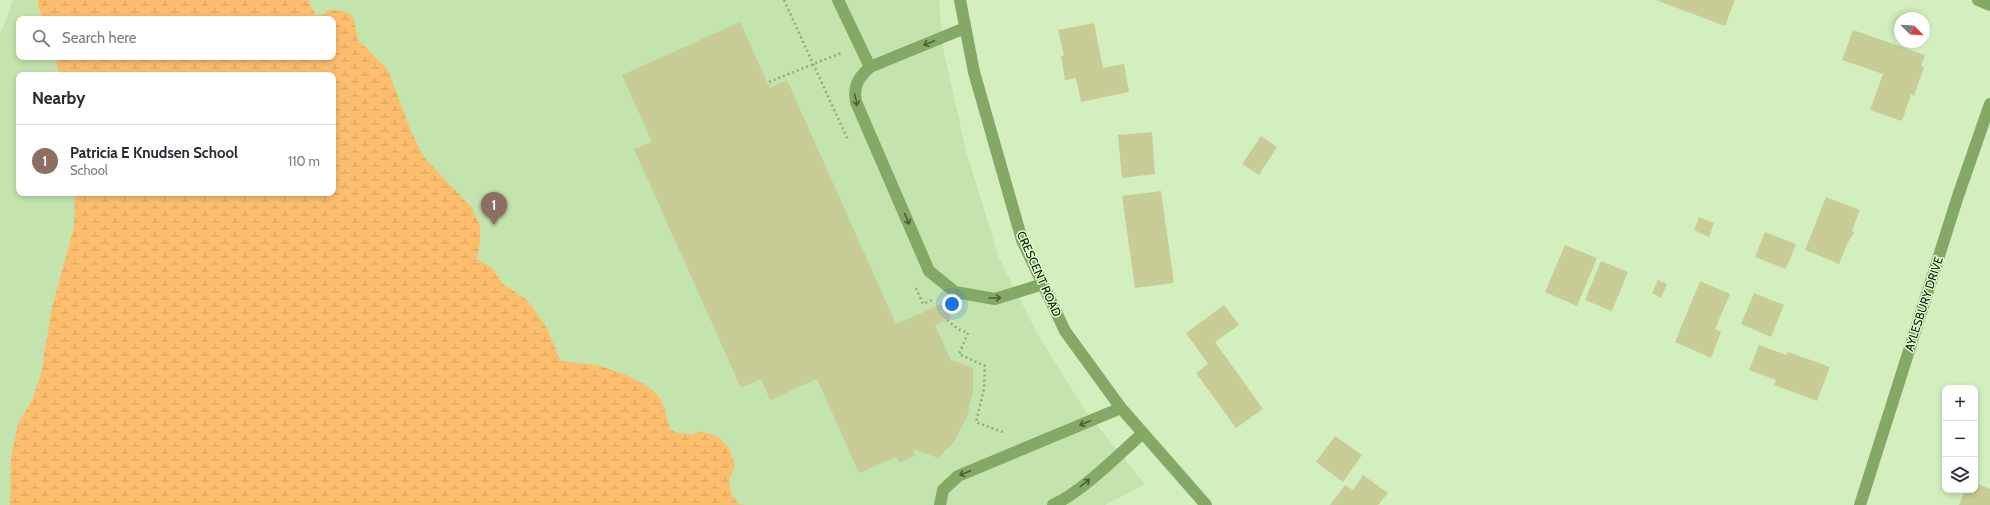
<!DOCTYPE html>
<html lang="en">
<head>
<meta charset="utf-8">
<style>
  :root { --surface:#fff; --page:#f2f2f3; --text:#2b2b33; --muted:#7c7c81; --line:#e1e1e2; --accent:#d93025 }
  body { margin:0; font-family:Cabin,sans-serif; background:var(--page); color:var(--text) }
  .controls { position:absolute; right:12px; bottom:12px; display:grid; overflow:hidden; border-radius:8px; box-shadow:0 2px 6px #0003 }
  .controls button { width:36px; height:36px; display:grid; place-items:center; padding:0; border:0; border-bottom:1px solid var(--line); background:var(--surface); color:var(--text); font:20px sans-serif }
  .compass { position:absolute; left:1894px; top:12px; width:36px; height:36px; border-radius:50%; background:var(--surface); box-shadow:0 2px 6px #0003; rotate:114deg }
  .you { position:absolute; left:952px; top:304px; width:14px; height:14px; margin:-10px; border:3px solid #fff; border-radius:50%; background:#1a73e8; box-shadow:0 0 0 6px #1a73e833 }
  .badge { display:grid; place-items:center; width:26px; height:26px; border-radius:50%; background:var(--accent); color:#fff; font-size:13px; font-weight:700 }
  .pin { position:absolute; translate:-50% -33px; filter:drop-shadow(0 1px 2px #0008) }
  .pin::after { content:''; position:absolute; top:21px; width:14px; height:12px; background:inherit; clip-path:polygon(0 0,100% 0,50% 100%) }
  .list { margin:0; padding:0; list-style:none }
  h2 { display:flex; justify-content:space-between; align-items:center; height:52px; margin:0; padding:0 16px; font-size:17px }
  h2 small { font-size:13px; font-weight:400; color:var(--muted) }
  .list li { display:grid; grid-template-columns:26px 1fr auto; gap:12px; align-items:center; box-sizing:border-box; height:72px; padding:0 16px; border-top:1px solid var(--line) }
  .list b { display:block; font-size:15px; white-space:nowrap }
  .list p { margin:0; font-size:13px; white-space:nowrap; color:var(--muted) }
  .list em { font-size:13px; font-style:normal; color:var(--muted) }
  .icon { flex:none; width:22px; height:22px; fill:none; stroke:currentColor; stroke-width:2; stroke-linecap:round; stroke-linejoin:round }
  .map { position:relative; flex:none; width:1990px; height:505px; overflow:hidden }
  .search { position:absolute; background:var(--surface); box-shadow:0 2px 6px #0003; left:16px; top:16px; width:320px; height:44px; display:flex; align-items:center; gap:10px; box-sizing:border-box; padding:0 14px; border-radius:8px; color:var(--muted); font-size:15px }
  .panel { position:absolute; background:var(--surface); box-shadow:0 2px 6px #0003; left:16px; top:72px; width:320px; height:124px; border-radius:8px }
  .map>svg:first-child { display:block }
</style>
</head>
<body>
<div class="map">
<svg width="1990" height="505" viewBox="0 0 1990 505">
  <defs>
    <pattern id="wetland-marsh" width="20" height="14" patternUnits="userSpaceOnUse"><rect width="20" height="14" fill="#fcbe6d"/><path d="M1 5h8M5 5V1M11 12h8M15 12V8" fill="none" stroke="#d7a35d"/></pattern>
  </defs>
  <rect width="100%" height="100%" fill="#d3efbe"/>
  <path fill="#c4e4ad" fill-rule="evenodd" d="M13,0H939L943,48L966,151L999,258L1038,335L1086,412L1145,484L1105,505H0V35ZM19,19H333V57H19ZM19,75H333V193H19Z"/>
  <path fill="url(#wetland-marsh)" d="M38,0H308L316,15H322L329,10L343,11L353,16L358,40L388,70L410,129L424,157L472,208L480,226V243L477,259L492,268L503,284L527,300L547,328L560,360C573,364 587,363 599,366C618,371 654,384 662,402C666,411 667,420 670,429L677,433L694,434L702,431L718,437L729,448L735,466L729,480L731,493L738,504L745,505H10L11,457L18,424L32,400L41,374L52,307L74,227L75,193H333V75H59L55,57H333V19H43L39,9Z"/>
  <path fill="#c8cd97" d="M1656,0H1735L1725,26Z
    M740,22L770,88L787,80L896,324L944,303L951,318L935,325L951,360L973,368V391L967,417L954,442L938,458L913,449L916,455L899,463L896,457L859,473L817,379L770,400L761,379L741,388L634,149L652,142L622,75Z
    M1094,23L1103,68L1124,64L1129,92L1081,102L1076,78L1065,80L1061,56L1064,55L1058,30Z
    M1853,30L1925,55L1921,66L1924,67L1914,96L1911,94L1902,121L1870,110L1883,74L1842,60Z
    M1152,132L1155,174L1122,178L1118,135Z
    M1261,136L1277,147L1259,175L1242,164Z
    M1161,191L1174,283L1135,288L1122,196Z
    M1826,197L1860,210L1852,230L1854,233L1848,242L1839,264L1805,250Z
    M1699,217L1714,223L1709,237L1694,230Z
    M1765,232L1796,244L1786,269L1755,257Z
    M1565,245L1597,258L1577,306L1545,292Z
    M1601,261L1628,272L1612,311L1585,300Z
    M1658,280L1667,284L1661,298L1652,293Z
    M1700,281L1730,294L1715,329L1721,332L1711,358L1675,342Z
    M1754,293L1784,305L1771,337L1741,324Z
    M1224,305L1239,325L1215,342L1263,409L1236,428L1196,373L1208,364L1186,333Z
    M1759,345L1786,355L1788,352L1830,367L1817,401L1774,385L1776,380L1749,370Z
    M1335,436L1362,455L1343,482L1316,462Z
    M1363,475L1388,493L1378,505H1330L1345,485L1353,490Z
    M1975,483L1990,489V505H1959L1965,490H1975Z"/>
  <g fill="none" stroke-linecap="round" stroke-linejoin="round">
    <path stroke="#92a882" stroke-width="2.5" stroke-dasharray="2 3" stroke-linecap="butt" d="M784,0L848,140
      M769,82L841,53
      M916,288L923,304L932,300
      M947,320L958,329L968,333L959,354L985,366L984,389L976,422L1005,433"/>
    <path stroke="#84a967" stroke-width="12" d="M838,0L870,67L965,28
      M960,0L974,72L1022,240L1065,331L1121,408L1206,505
      M1978,0L1990,5
      M870,67C858,78 853,86 856,102L929,271L955,292L995,299L1043,284
      M940,505L943,490L958,476L1121,408
      M1053,505C1083,491 1117,456 1143,433
      M1860,505L1958,196L1990,104"/>
  </g>
  <defs><path id="oneway-shaft" d="M-6 0H5M1.5-3L5.5 0L1.5 3" fill="none" stroke-width="1.6" stroke-linecap="round" stroke-linejoin="round"/></defs>
  <g stroke="#486036">
    <use href="#oneway-shaft" transform="translate(929 43) rotate(158)"/>
    <use href="#oneway-shaft" transform="translate(856 100) rotate(77)"/>
    <use href="#oneway-shaft" transform="translate(907 219) rotate(66)"/>
    <use href="#oneway-shaft" transform="translate(995 298) rotate(-3)"/>
    <use href="#oneway-shaft" transform="translate(1085 423) rotate(157)"/>
    <use href="#oneway-shaft" transform="translate(965 473) rotate(157)"/>
    <use href="#oneway-shaft" transform="translate(1085 483) rotate(-38)"/>
  </g>
  <g text-anchor="middle" stroke-width="3" stroke-linejoin="round" paint-order="stroke">
    <g font-size="12" fill="#0d1706" stroke="#e0fdcb">
      <text transform="translate(1039 274) rotate(66)" y="4">CRESCENT ROAD</text>
      <text transform="translate(1924 304) rotate(-72)" y="4">AYLESBURY DRIVE</text>
    </g>
  </g>
</svg>
<div class="controls">
<button>+</button>
<button>−</button>
<button><svg class="icon" aria-label="layers" viewBox="0 0 24 24"><path d="M12 4l9 5-9 5-9-5zM3 14l9 5 9-5"/></svg></button>
</div>
<svg class="compass" viewBox="-18 -18 36 36"><path d="M0-13l5 13h-10z" fill="#e53935"/><path d="M0 13l5-13h-10z" fill="#7c7c81"/></svg>
<div class="you"></div>
<div class="pin badge" style="left:494px;top:225px;background:#8d6e63">1</div>
<div class="search"><svg class="icon" aria-label="search" viewBox="0 0 24 24"><circle cx="10" cy="10" r="6"/><path d="M15 15l6 6"/></svg>Search here</div>
<section class="panel">
<h2>Nearby<small></small></h2>
<ul class="list">
<li><span class="badge" style="background:#8d6e63">1</span><div><b>Patricia E Knudsen School</b><p>School</p></div><em>110 m</em></li>
</ul>
</section>
</div>
</body>
</html>
